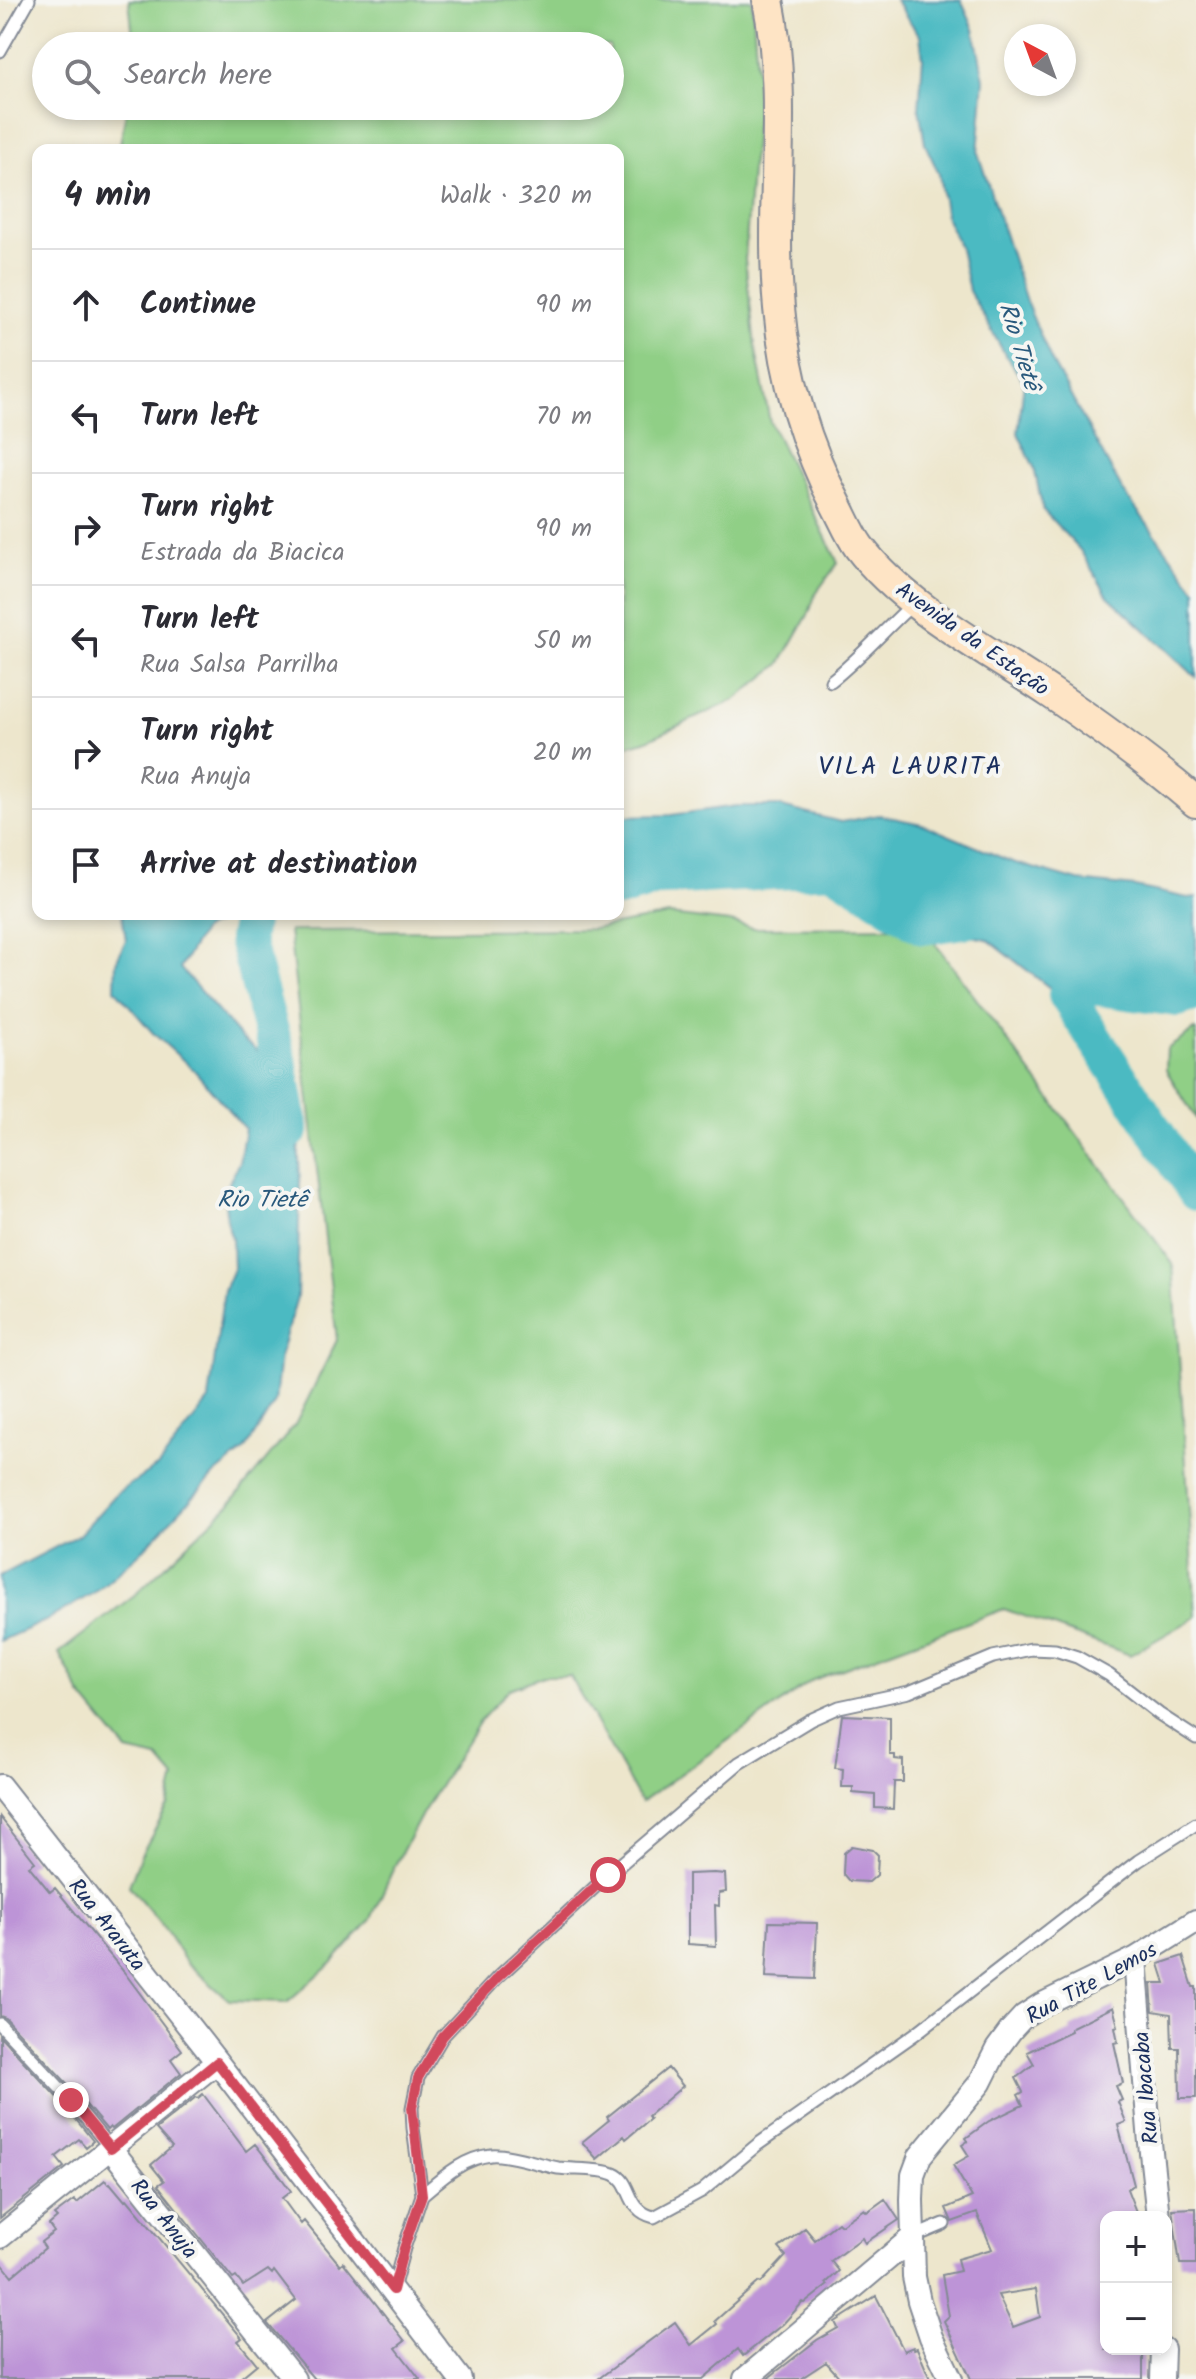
<!DOCTYPE html>
<html lang="en">
<head>
<meta charset="utf-8">
<style>
  :root { --surface:#fff; --page:#f7f7f7; --text:#2b2b33; --muted:#7c7c81; --line:#e1e1e2 }
  body { margin:0; font-family:Kalam,sans-serif; background:var(--page); color:var(--text) }
  .controls { position:absolute; right:24px; bottom:24px; display:grid; overflow:hidden; border-radius:16px; box-shadow:0 4px 12px #0003 }
  .controls button { width:72px; height:72px; display:grid; place-items:center; padding:0; border:0; border-bottom:2px solid var(--line); background:var(--surface); color:var(--text); font:40px sans-serif }
  .compass { position:absolute; left:1004px; top:24px; width:72px; height:72px; border-radius:50%; background:var(--surface); box-shadow:0 4px 12px #0003; rotate:319deg }
  .stop { position:absolute; width:24px; height:24px; margin:-18px; border:6px solid #d1495b; border-radius:50%; background:#fff }
  .stop.end { background:#d1495b; border-color:#fff; box-shadow:0 2px 8px #0008 }
  .list { margin:0; padding:0; list-style:none }
  h2 { display:flex; justify-content:space-between; align-items:center; height:104px; margin:0; padding:0 32px; font-size:34px }
  h2 small { font-size:26px; font-weight:400; color:var(--muted) }
  .list li { display:grid; grid-template-columns:52px 1fr auto; gap:24px; align-items:center; box-sizing:border-box; height:112px; padding:0 32px; border-top:2px solid var(--line) }
  .list b { display:block; font-size:30px; white-space:nowrap }
  .list p { margin:0; font-size:26px; white-space:nowrap; color:var(--muted) }
  .list em { font-size:26px; font-style:normal; color:var(--muted) }
  .icon { flex:none; width:44px; height:44px; fill:none; stroke:currentColor; stroke-width:2; stroke-linecap:round; stroke-linejoin:round }
  .map { position:relative; flex:none; width:1196px; height:2379px; overflow:hidden }
  .search { position:absolute; background:var(--surface); box-shadow:0 4px 12px #0003; left:32px; top:32px; width:592px; height:88px; display:flex; align-items:center; gap:20px; box-sizing:border-box; padding:0 28px; border-radius:44px; color:var(--muted); font-size:30px }
  .panel { position:absolute; background:var(--surface); box-shadow:0 4px 12px #0003; left:32px; top:144px; width:592px; height:776px; border-radius:16px }
  .map>svg:first-child { display:block }
</style>
</head>
<body>
<div class="map">
<svg width="1196" height="2379" viewBox="0 0 1196 2379">
  <rect width="100%" height="100%" fill="#f6f6f2"/>
  <filter id="ink" filterUnits="userSpaceOnUse"><feTurbulence type="fractalNoise" baseFrequency=".0125" numOctaves="2"/><feDisplacementMap in="SourceGraphic" scale="16" xChannelSelector="R" yChannelSelector="G"/><feConvolveMatrix kernelMatrix="1 2 1 2 8 2 1 2 1" color-interpolation-filters="sRGB"/></filter>
  <filter id="wash" filterUnits="userSpaceOnUse"><feTurbulence type="fractalNoise" baseFrequency=".006" numOctaves="4" result="noise"/><feDisplacementMap in="SourceGraphic" scale="32" xChannelSelector="R" yChannelSelector="G"/><feGaussianBlur stdDeviation="1.8" result="paint"/><feColorMatrix in="noise" values="0 0 0 0 0 0 0 0 0 0 0 0 0 0 0 0 0 1.4 0 .05"/><feComposite in="paint" operator="in"/></filter>
  <g filter="url(#wash)">
    <rect width="100%" height="100%" fill="#ede6cc"/>
    <path fill="#90cf86" stroke="#567f72" stroke-width="2" d="M129,0H752L759,96L751,170L745,260L755,346L770,422L838,563L816,593L809,613L780,664L735,700L645,741L618,748V150H119L127,106H610V46H134Z
      M669,915L730,922L753,928L923,927L1173,1264L1196,1617L1130,1655L1004,1609L813,1680L641,1802L570,1676H543L509,1689L480,1721L422,1814L394,1867L370,1921L332,1963L287,2002L229,2000L186,1962L162,1925L129,1886L140,1857L168,1806L175,1778L158,1758L127,1751L81,1695L59,1653L137,1593L230,1504L295,1425L337,1340L289,931L593,929Z
      M1195,1030L1196,1032V1119L1166,1070L1167,1049Z"/>
    <path fill="#4bbac2" stroke="#337490" stroke-width="2" d="M895,0H961L974,29L984,79L978,153L1027,304L1051,360L1123,491L1196,590V677L1108,596L1080,550L1043,510L1034,467L1018,433L1024,382L1006,356L969,291L960,248L946,218L939,174L925,144L919,108L923,58L920,36Z
      M736,806H778L841,822L879,815L922,824L1012,862L1078,881L1135,887L1188,898L1196,897V983L1145,982L1089,1004L1054,991L987,939L923,927L876,886L796,862L618,872V816L671,815Z
      M122,914H236L203,930L180,968L242,1039L276,1065L297,1112L300,1182L297,1297L280,1355L275,1402L245,1450L215,1474L138,1555L95,1592L45,1621L0,1641V1576L79,1535L117,1493L158,1466L209,1400L224,1290L233,1269L232,1239L227,1222L224,1193L239,1162L245,1129L194,1070L153,1033L115,989L116,962L126,940Z"/>
    <g fill="none" stroke-linecap="round" stroke-linejoin="round">
      <path stroke="#4bbac2" stroke-width="36" d="M618,890L660,878L833,869L923,927L970,920
        M251,914L246,939L278,1056L291,1130
        M1073,982L1077,985L1177,999L1196,993
        M1066,995L1196,1193"/>
    </g>
    <g id="blocks">
      <path fill="#bd94d7" fill-rule="evenodd" d="M842,1715L890,1717V1755H895V1759L903,1760V1782H894L893,1809L875,1808V1795L853,1793V1787H842L843,1769L835,1768Z
        M0,1817L35,1862L29,1866L50,1892L55,1888L124,1972L182,2050L171,2059L181,2073L112,2129L110,2127L107,2130L77,2094L6,2018L0,2016Z
        M852,1846L873,1850L878,1855L877,1875L869,1882L849,1881L843,1874L844,1853Z
        M714,1873L725,1874L726,1892L719,1893V1906L715,1905L716,1946L688,1944V1874Z
        M769,1922L817,1923L815,1979L766,1977Z
        M1183,1956L1193,1987H1196V2098H1180L1179,2048H1172L1171,2014L1153,2011L1151,1983H1165L1159,1964Z
        M1113,2007L1118,2026L1115,2027L1118,2042L1114,2043L1123,2083L1116,2086L1122,2100L1118,2102L1126,2122L1118,2125L1134,2185L1127,2189L1138,2217H1106V2349H1143V2379H971L944,2321L949,2316L942,2275L960,2271L957,2259L992,2249L977,2213L952,2222L946,2208L972,2197L953,2165L969,2156L962,2145L968,2141L966,2138L989,2121L1023,2105L1018,2095L1023,2092L1016,2078L1034,2064L1027,2052L1071,2031L1070,2028ZM1036,2289L1040,2317L1013,2327L998,2295Z
        M0,2036L65,2106L93,2141L86,2147L79,2139L56,2157L64,2167L0,2218Z
        M668,2068L683,2086L648,2116L650,2119L626,2139L624,2136L597,2159L582,2142L609,2120L607,2117Z
        M203,2094L246,2151L255,2144L277,2172L291,2191L282,2198L301,2224L304,2221L340,2265L343,2262L405,2341L396,2348L420,2379H314L267,2323L296,2300L274,2271L272,2274L268,2270L243,2286L236,2277L233,2279L158,2185L164,2181L151,2165L172,2147L156,2129L196,2097L198,2098Z
        M105,2180L108,2184L110,2183L125,2201L127,2199L242,2338L238,2341L257,2364L239,2379H0V2261L12,2276L45,2248L41,2242L54,2232L49,2225L57,2218L54,2215L74,2200L77,2203Z
        M885,2199L899,2220L865,2243L862,2238L831,2261L839,2271L826,2283L828,2285L805,2303L803,2302L783,2324L743,2356L738,2349L703,2379H598L675,2322L691,2345L717,2324L715,2321L759,2282L761,2283L786,2256L779,2248L805,2228L815,2240L838,2222L841,2225L864,2209L867,2212Z
        M1196,2208V2264H1180L1172,2209Z
        M876,2296L904,2351L913,2347L914,2349L917,2348L930,2379H841L826,2362L800,2379H767L817,2340L838,2328L835,2322Z"/>
    </g>
  </g>
  <g filter="url(#ink)">
    <use href="#blocks" fill-opacity="0" stroke="#848a95" stroke-width="2"/>
    <g fill="none" stroke-linecap="round" stroke-linejoin="round">
      <g stroke="#848a95" stroke-width="15">
        <path id="lane" d="M0,51L29,0
          M831,681C861,657 886,628 915,602
          M0,2024L71,2100L111,2149
          M422,2195C442,2178 463,2158 491,2155C506,2153 541,2165 558,2168C574,2170 599,2168 614,2174C633,2182 625,2210 654,2217L702,2191L757,2145L915,2034L1138,1861L1196,1824
          M913,2237L944,2224
          M393,2289L404,2248L422,2195L413,2128L412,2108L418,2078L443,2036L497,1978L608,1875L739,1763L810,1720L839,1707L909,1692L993,1657L1031,1649L1055,1650L1077,1657L1109,1675L1159,1714L1196,1738"/>
      </g>
      <g stroke="#848a95" stroke-width="26">
        <path id="street" d="M0,1786L217,2062L460,2379
          M1135,1959L1150,2143L1158,2217
          M111,2149L294,2379
          M0,2237L217,2062
          M745,2379L913,2237
          M951,2379L931,2337L919,2301L914,2277L912,2200L913,2175L920,2156L980,2083L997,2049L1011,2030L1024,2016L1041,2005L1135,1959L1196,1921
          M1162,2379L1163,2349"/>
      </g>
      <g stroke="#848a95" stroke-width="34">
        <path id="secondary" d="M768,0C789,102 769,205 779,308C785,378 806,447 839,510C845,522 851,536 859,547C904,607 989,651 1051,693C1101,727 1150,763 1196,802"/>
      </g>
      <use href="#lane" stroke="#fff" stroke-width="11"/>
      <use href="#street" stroke="#fff" stroke-width="22"/>
      <use href="#secondary" stroke="#fee4c5" stroke-width="30"/>
    </g>
  </g>
  <g fill="none" stroke-linecap="round" stroke-linejoin="round" filter="url(#ink)">
    <path stroke="#d1495b" stroke-width="10" d="M71,2100L111,2149L217,2062L393,2290L404,2248L422,2195L412,2108L418,2078L443,2036L497,1978L608,1875"/>
  </g>
  <g text-anchor="middle" stroke-width="8" stroke-linejoin="round" paint-order="stroke">
    <g font-size="22" fill="#1b2f5e" stroke="#f6f6f2">
      <text transform="translate(973 638) rotate(35)" y="8">Avenida da Estação</text>
      <text transform="translate(108 1924) rotate(52)" y="8">Rua Araruta</text>
      <text transform="translate(1091 1982) rotate(-29)" y="8">Rua Tite Lemos</text>
      <text transform="translate(1145 2088) rotate(-95)" y="8">Rua Ibacaba</text>
      <text transform="translate(165 2218) rotate(52)" y="8">Rua Anuja</text>
    </g>
    <g font-size="24" font-style="italic" fill="#29597c" stroke="#f6f6f2">
      <text transform="translate(1020 346) rotate(73)" y="8">Rio Tietê</text>
      <text x="262" y="1207">Rio Tietê</text>
    </g>
    <g font-size="26" letter-spacing="2" fill="#1b2f5e" stroke="#f6f6f2">
      <text x="911" y="774">VILA LAURITA</text>
    </g>
  </g>
</svg>
<div class="controls">
<button>+</button>
<button>−</button>
</div>
<svg class="compass" viewBox="-18 -18 36 36"><path d="M0-13l5 13h-10z" fill="#e53935"/><path d="M0 13l5-13h-10z" fill="#7c7c81"/></svg>
<div class="stop" style="left:608px;top:1875px"></div>
<div class="stop end" style="left:71px;top:2100px"></div>
<div class="search"><svg class="icon" aria-label="search" viewBox="0 0 24 24"><circle cx="10" cy="10" r="6"/><path d="M15 15l6 6"/></svg>Search here</div>
<section class="panel">
<h2>4 min<small>Walk · 320 m</small></h2>
<ul class="list">
<li><svg class="icon" aria-label="ahead" viewBox="0 0 24 24"><path d="M12 20V5M6 11l6-6 6 6"/></svg><div><b>Continue</b></div><em>90 m</em></li>
<li><svg class="icon" aria-label="left" viewBox="0 0 24 24"><path d="M17 20v-9H6M10 6l-5 5 5 5"/></svg><div><b>Turn left</b></div><em>70 m</em></li>
<li><svg class="icon" aria-label="right" viewBox="0 0 24 24"><path d="M7 20v-9h11M14 6l5 5-5 5"/></svg><div><b>Turn right</b><p>Estrada da Biacica</p></div><em>90 m</em></li>
<li><svg class="icon" aria-label="left" viewBox="0 0 24 24"><path d="M17 20v-9H6M10 6l-5 5 5 5"/></svg><div><b>Turn left</b><p>Rua Salsa Parrilha</p></div><em>50 m</em></li>
<li><svg class="icon" aria-label="right" viewBox="0 0 24 24"><path d="M7 20v-9h11M14 6l5 5-5 5"/></svg><div><b>Turn right</b><p>Rua Anuja</p></div><em>20 m</em></li>
<li><svg class="icon" aria-label="arrive" viewBox="0 0 24 24"><path d="M6 21V4h12l-3 4 3 4H6"/></svg><div><b>Arrive at destination</b></div></li>
</ul>
</section>
</div>
</body>
</html>
